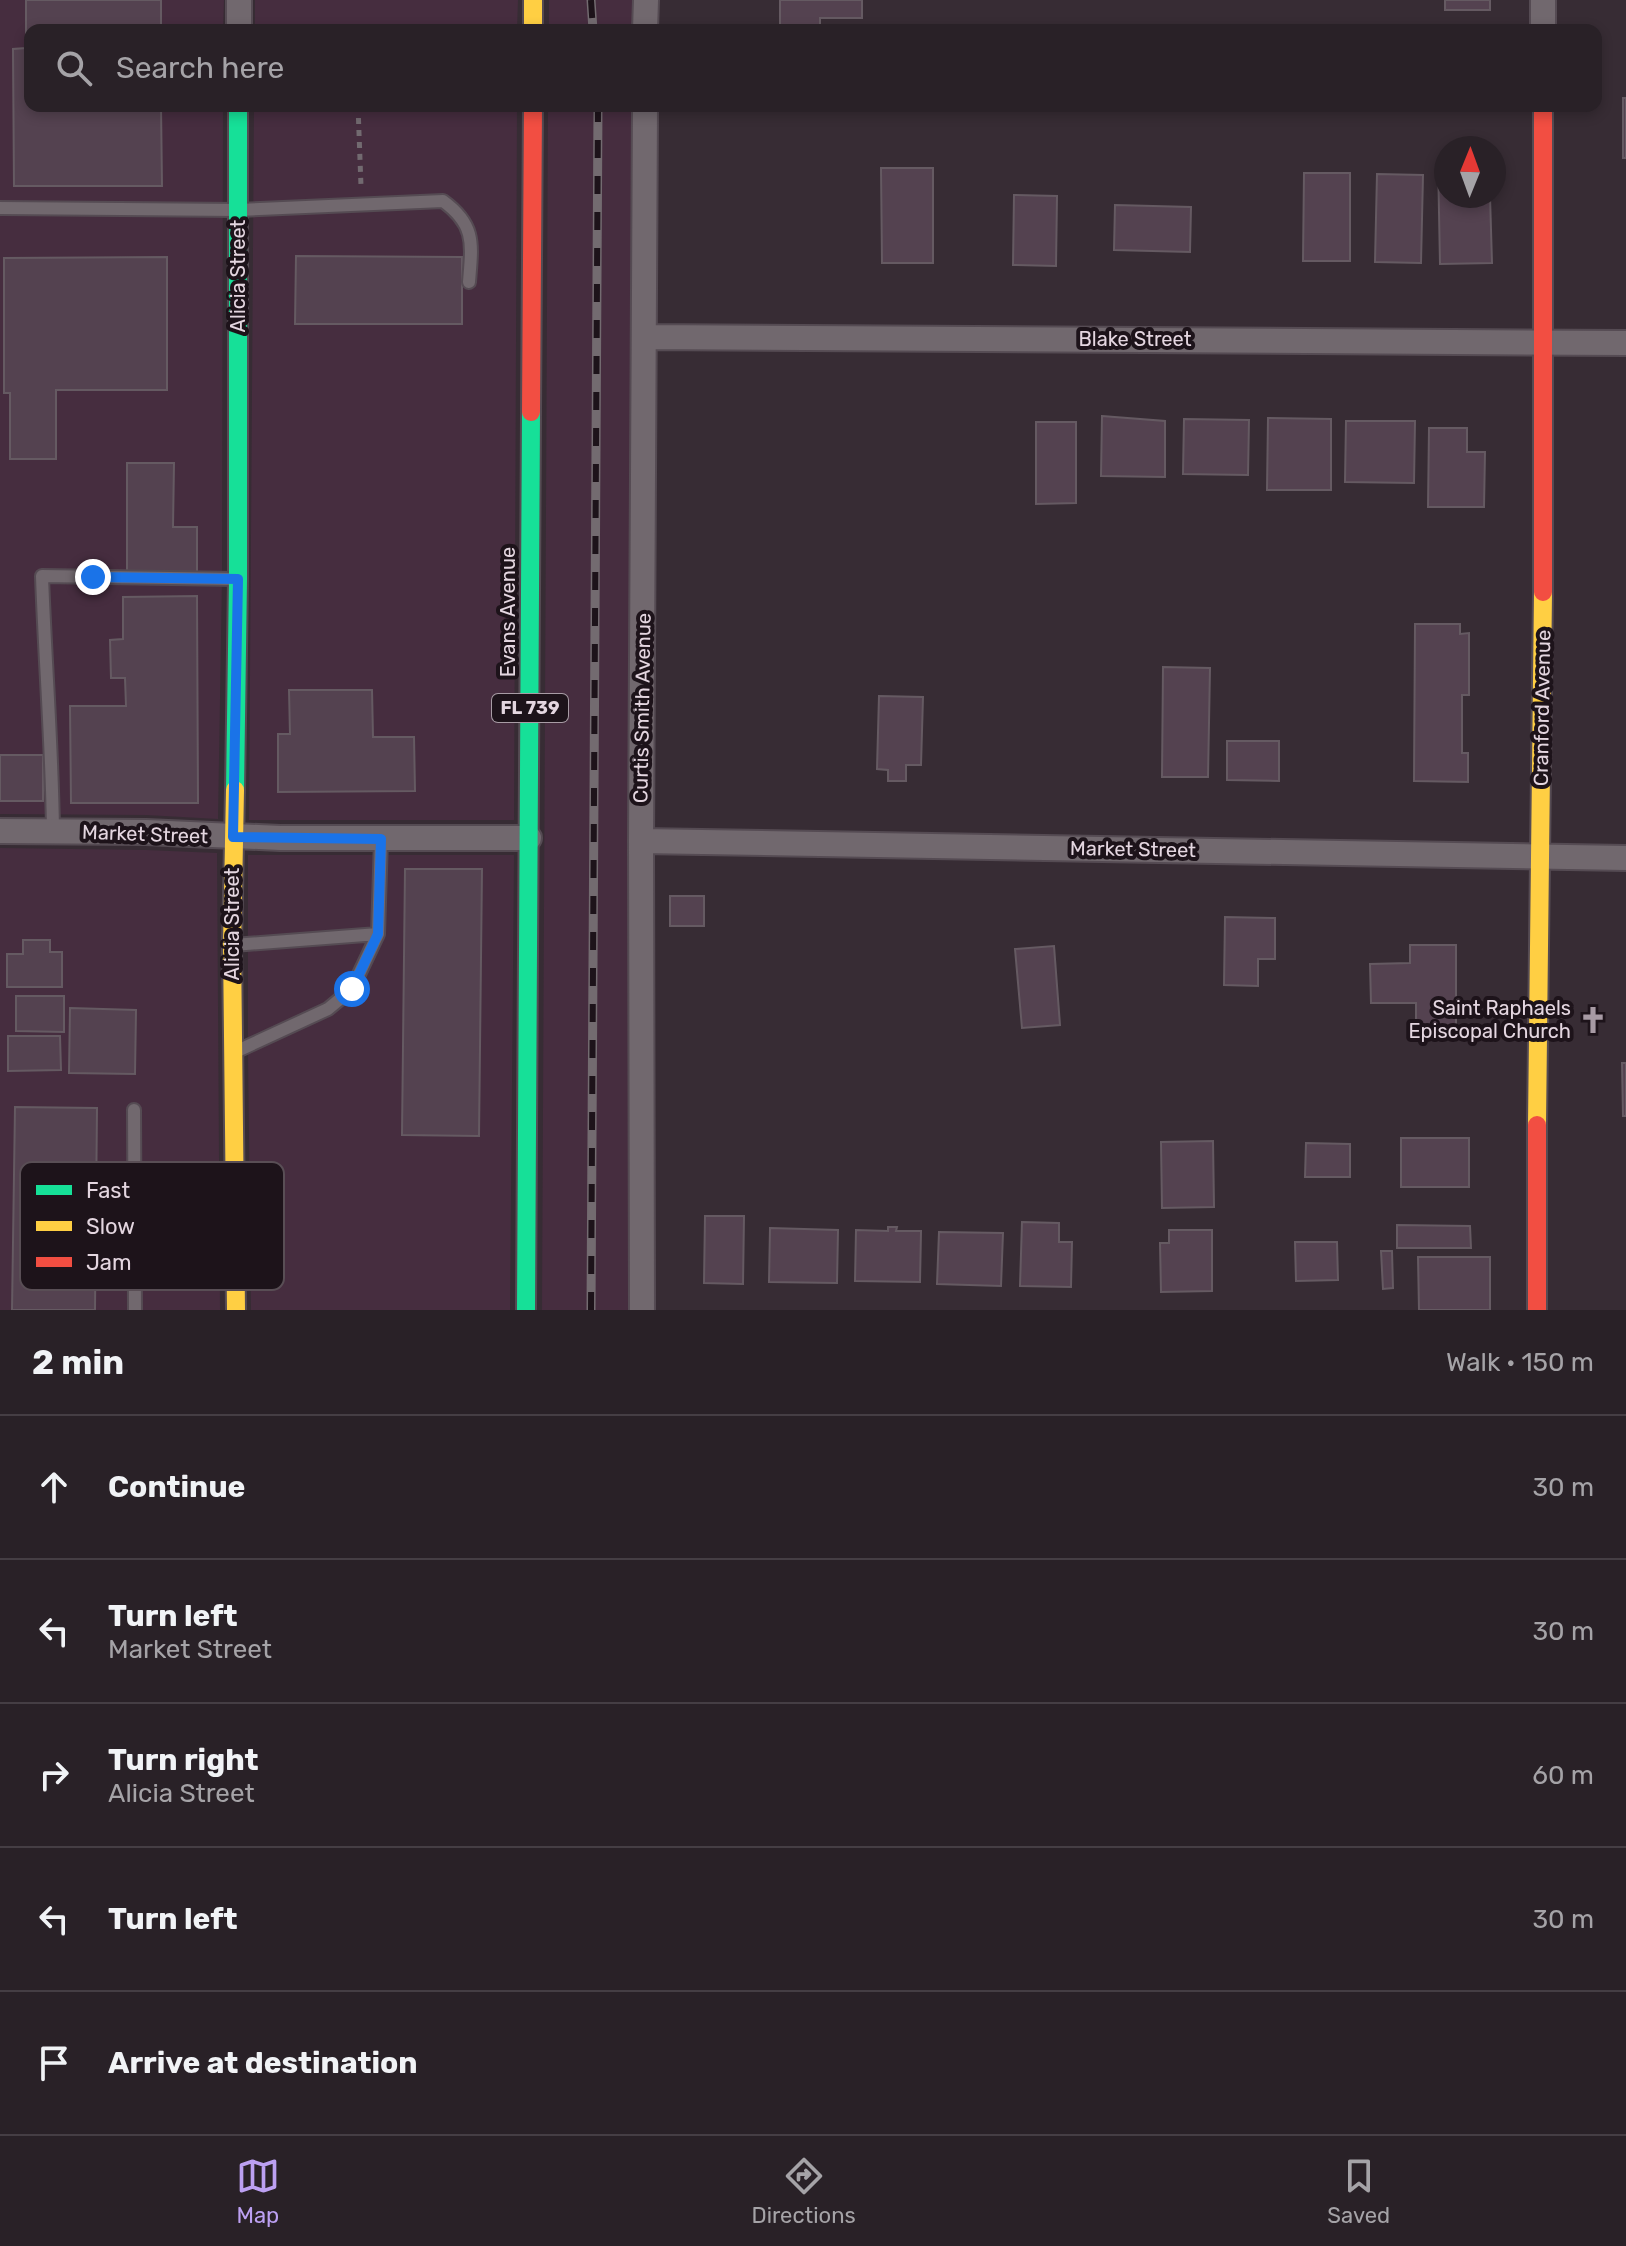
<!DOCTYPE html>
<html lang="en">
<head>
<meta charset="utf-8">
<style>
  :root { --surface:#292127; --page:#352e33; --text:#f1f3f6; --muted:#a5a3a7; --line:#453e44; --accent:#bca0f2 }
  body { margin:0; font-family:Rubik,sans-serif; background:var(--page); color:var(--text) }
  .compass { position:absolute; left:1434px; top:136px; width:72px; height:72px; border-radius:50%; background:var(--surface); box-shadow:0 4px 12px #0003; rotate:1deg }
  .stop { position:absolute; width:24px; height:24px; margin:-18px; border:6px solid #1a73e8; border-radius:50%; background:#fff }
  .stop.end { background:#1a73e8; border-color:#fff; box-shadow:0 2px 8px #0008 }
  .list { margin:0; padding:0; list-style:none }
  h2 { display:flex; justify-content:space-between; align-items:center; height:104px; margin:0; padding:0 32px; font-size:34px }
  h2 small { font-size:26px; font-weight:400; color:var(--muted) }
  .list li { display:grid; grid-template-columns:52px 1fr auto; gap:24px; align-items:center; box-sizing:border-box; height:144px; padding:0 32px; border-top:2px solid var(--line) }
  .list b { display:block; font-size:30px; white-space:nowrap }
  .list p { margin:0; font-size:26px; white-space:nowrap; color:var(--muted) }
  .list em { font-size:26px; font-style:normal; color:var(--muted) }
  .icon { flex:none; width:44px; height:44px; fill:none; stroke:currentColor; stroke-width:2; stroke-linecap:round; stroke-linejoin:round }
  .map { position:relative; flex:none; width:1626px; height:1310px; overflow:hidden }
  .search { position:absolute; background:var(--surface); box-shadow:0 4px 12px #0003; left:24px; right:24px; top:24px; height:88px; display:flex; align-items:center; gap:20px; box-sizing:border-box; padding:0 28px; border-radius:16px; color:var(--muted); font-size:30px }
  .sheet { height:824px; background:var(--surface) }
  nav { display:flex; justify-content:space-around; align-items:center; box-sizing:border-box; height:112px; border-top:2px solid var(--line); background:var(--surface); font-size:22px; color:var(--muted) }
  nav a { display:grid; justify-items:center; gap:4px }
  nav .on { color:var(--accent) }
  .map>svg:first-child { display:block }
</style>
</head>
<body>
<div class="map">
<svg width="1626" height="1310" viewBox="0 0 1626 1310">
  <rect width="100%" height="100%" fill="#372c34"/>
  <path fill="#462d3f" d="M0,0H224L223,30H30V106H223L222,579L218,819L146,815L0,814Z
    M255,0H518L517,30H255Z
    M549,0H649V30H549Z
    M254,106H517L514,820H249Z
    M548,106H649L646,1310H542Z
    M0,848L146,850L217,853L220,1310H0Z
    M248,855H514L510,1310H251L248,1053Z"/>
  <path fill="#544250" stroke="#655a62" stroke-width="2" d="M26,0H161V30H30V106H161L162,186H14L13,49L26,48Z
    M780,0H862V18H820V30H780Z
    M1445,0H1490V10H1445Z
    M1623,98H1626V158H1623Z
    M1438,160H1446V196H1490L1492,263L1440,264Z
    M881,168H933V263H882Z
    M1304,173H1350V261H1303Z
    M1377,174L1423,175L1421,263L1375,262Z
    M1014,195L1057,196L1056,266L1013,265Z
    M1115,205L1191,207L1190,252L1114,250Z
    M296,256L462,257V324H295Z
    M167,257V390H56V459H10V393H4V258Z
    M1102,416L1165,421V477L1101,476Z
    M1268,418L1331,419V490H1267Z
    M1184,419L1249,420L1248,475L1183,474Z
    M1346,421H1415L1414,483L1345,482Z
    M1036,422H1076V503L1036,504Z
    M1429,428H1467V452H1485L1484,507H1428Z
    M127,463H174L173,527H197V572H127Z
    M197,596L198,803H71L70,706H126L125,678H111L110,640L123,639V597Z
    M1415,624H1460V634L1469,633V695H1462V753H1468V782L1414,781Z
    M1163,667L1210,668L1208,777H1162Z
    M289,690H372L373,737H414L415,791L278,792V734H290Z
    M879,696L923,697L921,765H906V781H888V770L877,769Z
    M1227,741H1279V781L1227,780Z
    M0,755H43V801H0Z
    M405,869H482L479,1136L402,1135Z
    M670,896H704V926H670Z
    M1225,917L1275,918V959H1258V986L1224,985Z
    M23,940H50V952H62V987H7V954H23Z
    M1410,945H1456V1027H1416V1003H1371L1370,964L1410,963Z
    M1054,946L1060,1025L1022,1028L1015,949Z
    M16,996H64V1032L16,1031Z
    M70,1008L136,1010L135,1074L69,1073Z
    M8,1036H60L61,1070L8,1071Z
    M1622,1063H1626V1116H1623Z
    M15,1107L97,1108L95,1310H12Z
    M1401,1138H1469V1187H1401Z
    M1213,1141L1214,1207L1162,1208L1161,1142Z
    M1306,1143L1350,1144V1177H1305Z
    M705,1216H744L743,1284L704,1283Z
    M1022,1222L1059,1223V1242H1072L1071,1287L1020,1286Z
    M1397,1225L1470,1226L1471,1248H1397Z
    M888,1227H897L896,1231H921L920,1282L855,1281L856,1230L888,1231Z
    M770,1228L838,1230L837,1283L769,1282Z
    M1169,1230H1212V1291L1161,1292L1160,1243H1169Z
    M939,1232L1003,1233L1001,1286L937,1284Z
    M1295,1242H1337L1338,1280L1296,1281Z
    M1381,1251H1392L1393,1288L1383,1289Z
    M1418,1257H1490V1310H1419Z"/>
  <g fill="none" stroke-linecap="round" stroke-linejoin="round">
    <g stroke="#554b53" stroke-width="16">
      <path id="lane" d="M0,208L239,210L443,201C476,225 472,244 469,282
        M53,831C52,746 45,661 42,576L236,579
        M233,945L378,934L381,839
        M235,1052L328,1009L352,989L378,934
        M134,1110L135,1310
        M136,1262L233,1263"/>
    </g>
    <g stroke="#554b53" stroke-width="28">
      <path id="street" d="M239,30V0
        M645,30L646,0
        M1543,30V0
        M644,337L1626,343
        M0,831L146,832L280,838H529
        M641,841L1626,858
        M642,1310L641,841L645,106"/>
    </g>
    <g stroke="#554b53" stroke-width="22">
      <path id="fast" d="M235,790L238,579V106
        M526,1310L531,412"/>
    </g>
    <g stroke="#554b53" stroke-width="22">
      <path id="slow" d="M533,0V30
        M235,790L232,945L236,1310
        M1537,1125L1543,592"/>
    </g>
    <g stroke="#554b53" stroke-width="22">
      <path id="jam" d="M1543,106V592
        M531,412L533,106
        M1537,1125V1310"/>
    </g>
    <path stroke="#726a70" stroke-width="5" stroke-dasharray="6 6" stroke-linecap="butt" d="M358,106L361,186"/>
    <use href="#lane" stroke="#71686e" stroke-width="12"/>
    <use href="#street" stroke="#71686e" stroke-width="24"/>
    <use href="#fast" stroke="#16e098" stroke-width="18"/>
    <use href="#slow" stroke="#ffcf43" stroke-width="18"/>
    <use href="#jam" stroke="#f24e42" stroke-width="18"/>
    <g stroke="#736b70" stroke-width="9">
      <path id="rail" d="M591,0L593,30
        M591,1310L598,106"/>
    </g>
    <use href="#rail" stroke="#1d131a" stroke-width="6" stroke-dasharray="18" stroke-linecap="butt"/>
  </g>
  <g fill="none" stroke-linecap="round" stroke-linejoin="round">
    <path stroke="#1a73e8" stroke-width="10" d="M93,577L238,579L233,837L381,839L378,934L352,989"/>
  </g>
  <defs>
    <g id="church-bare" transform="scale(2.16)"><path d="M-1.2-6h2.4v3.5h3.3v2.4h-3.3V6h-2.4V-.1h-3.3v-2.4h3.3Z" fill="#a79aa4" stroke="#1d131a" stroke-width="2.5" paint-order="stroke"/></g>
  </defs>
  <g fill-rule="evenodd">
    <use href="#church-bare" x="1593" y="1020"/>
  </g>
  <g text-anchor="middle" stroke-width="8" stroke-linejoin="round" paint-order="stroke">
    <rect fill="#1d131a" stroke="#a89ca5" stroke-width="2" x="492" y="694" width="76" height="28" rx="6"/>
    <g font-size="18" font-weight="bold" fill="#e4d6e0">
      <text x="530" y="714">FL 739</text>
    </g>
    <g font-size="20" fill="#e4d6e0" stroke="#1d131a">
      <text transform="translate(238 276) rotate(-90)" y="7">Alicia Street</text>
      <text x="1135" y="346">Blake Street</text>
      <text transform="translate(508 612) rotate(-90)" y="7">Evans Avenue</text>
      <text transform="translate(642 708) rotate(-89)" y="7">Curtis Smith Avenue</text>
      <text transform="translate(1542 708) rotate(-89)" y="7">Cranford Avenue</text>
      <text transform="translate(145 834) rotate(2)" y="7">Market Street</text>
      <text transform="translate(1133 849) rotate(1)" y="7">Market Street</text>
      <text transform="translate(232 924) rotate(-90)" y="7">Alicia Street</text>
    </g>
    <g font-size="20" fill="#e4d6e0" stroke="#1d131a" text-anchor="end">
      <text x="1571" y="1015">Saint Raphaels<tspan x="1571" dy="23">Episcopal Church</tspan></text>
    </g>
  </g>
  <rect x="20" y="1162" width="264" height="128" rx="12" fill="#1d131a" stroke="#594e55" stroke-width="2"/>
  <rect x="36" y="1185" width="36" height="10" fill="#16e098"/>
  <rect x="36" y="1221" width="36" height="10" fill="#ffcf43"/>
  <rect x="36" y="1257" width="36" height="10" fill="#f24e42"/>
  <g font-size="22" fill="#e4d6e0">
    <text x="86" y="1198">Fast</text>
    <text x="86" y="1234">Slow</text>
    <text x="86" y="1270">Jam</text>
  </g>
</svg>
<svg class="compass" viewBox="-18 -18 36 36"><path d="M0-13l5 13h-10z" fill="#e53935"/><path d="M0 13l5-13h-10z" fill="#a5a3a7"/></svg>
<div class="stop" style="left:352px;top:989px"></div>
<div class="stop end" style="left:93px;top:577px"></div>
<div class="search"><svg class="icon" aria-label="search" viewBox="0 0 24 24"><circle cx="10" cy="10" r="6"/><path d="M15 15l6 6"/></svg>Search here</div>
</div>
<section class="sheet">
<h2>2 min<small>Walk · 150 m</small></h2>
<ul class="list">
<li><svg class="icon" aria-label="ahead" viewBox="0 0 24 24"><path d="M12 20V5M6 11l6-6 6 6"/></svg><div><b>Continue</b></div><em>30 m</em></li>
<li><svg class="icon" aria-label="left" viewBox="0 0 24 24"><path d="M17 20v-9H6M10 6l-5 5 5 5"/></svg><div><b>Turn left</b><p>Market Street</p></div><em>30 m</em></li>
<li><svg class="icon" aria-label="right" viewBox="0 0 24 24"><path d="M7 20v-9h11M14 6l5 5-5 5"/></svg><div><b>Turn right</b><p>Alicia Street</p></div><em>60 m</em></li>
<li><svg class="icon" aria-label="left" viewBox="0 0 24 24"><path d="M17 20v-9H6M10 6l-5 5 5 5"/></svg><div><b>Turn left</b></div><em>30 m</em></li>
<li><svg class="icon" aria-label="arrive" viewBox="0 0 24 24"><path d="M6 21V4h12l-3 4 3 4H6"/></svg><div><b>Arrive at destination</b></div></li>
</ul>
</section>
<nav>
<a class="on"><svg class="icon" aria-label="map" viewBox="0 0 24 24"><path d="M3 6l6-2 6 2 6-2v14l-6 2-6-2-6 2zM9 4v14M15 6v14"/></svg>Map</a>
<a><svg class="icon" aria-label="directions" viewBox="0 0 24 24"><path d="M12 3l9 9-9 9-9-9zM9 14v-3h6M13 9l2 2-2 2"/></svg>Directions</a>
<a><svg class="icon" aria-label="saved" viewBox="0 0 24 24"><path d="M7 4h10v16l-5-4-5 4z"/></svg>Saved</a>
</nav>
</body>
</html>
